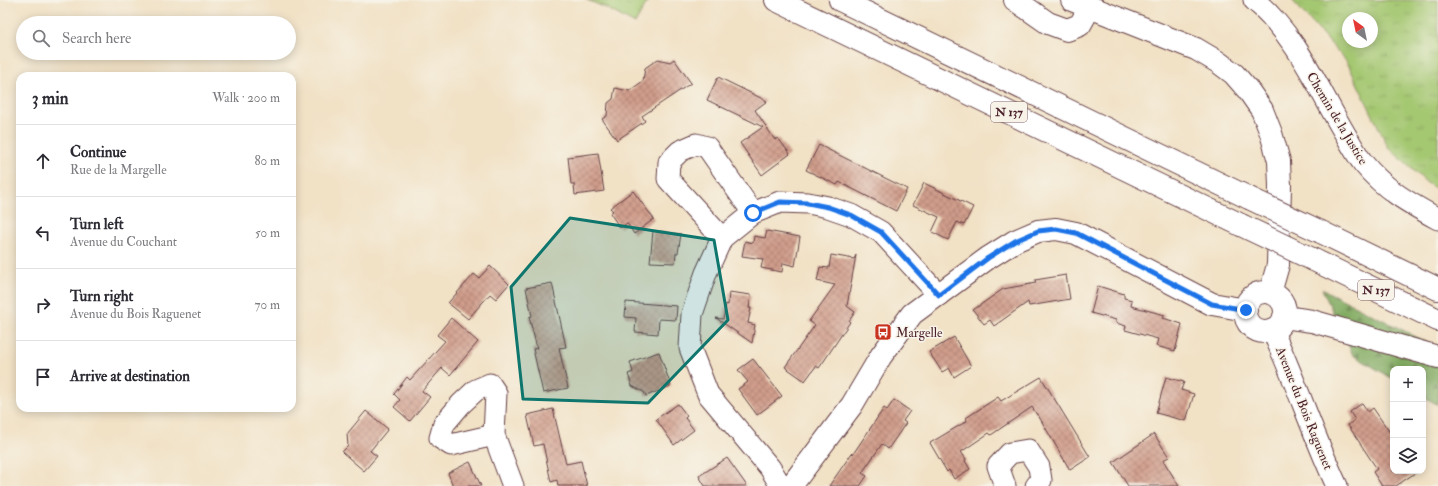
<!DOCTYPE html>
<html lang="en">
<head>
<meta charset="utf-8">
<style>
  :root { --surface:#fff; --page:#f7f7f7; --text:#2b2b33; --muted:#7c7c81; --line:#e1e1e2 }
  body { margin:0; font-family:"IM FELL Double Pica",serif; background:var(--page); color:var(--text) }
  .controls { position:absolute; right:12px; bottom:12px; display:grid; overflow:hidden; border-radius:8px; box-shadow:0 2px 10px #0003 }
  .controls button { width:36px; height:36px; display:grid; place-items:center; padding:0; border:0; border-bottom:1px solid var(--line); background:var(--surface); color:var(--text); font:20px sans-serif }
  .compass { position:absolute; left:1342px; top:12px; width:36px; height:36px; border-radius:50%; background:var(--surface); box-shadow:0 2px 10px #0003; rotate:327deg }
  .stop { position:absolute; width:12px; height:12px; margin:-9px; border:3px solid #1a73e8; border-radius:50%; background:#fff }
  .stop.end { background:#1a73e8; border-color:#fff; box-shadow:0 1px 4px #0008 }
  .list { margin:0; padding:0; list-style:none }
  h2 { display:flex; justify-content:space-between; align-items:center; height:52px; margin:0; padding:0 16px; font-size:17px }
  h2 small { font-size:13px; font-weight:400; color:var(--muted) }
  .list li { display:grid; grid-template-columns:26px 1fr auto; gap:12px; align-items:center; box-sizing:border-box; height:72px; padding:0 16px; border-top:1px solid var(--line) }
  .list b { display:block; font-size:15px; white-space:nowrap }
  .list p { margin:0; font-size:13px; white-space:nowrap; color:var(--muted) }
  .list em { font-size:13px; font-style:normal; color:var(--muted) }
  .icon { flex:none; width:22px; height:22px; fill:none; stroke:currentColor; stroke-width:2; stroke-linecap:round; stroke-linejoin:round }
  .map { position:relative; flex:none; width:1438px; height:486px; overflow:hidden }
  .search { position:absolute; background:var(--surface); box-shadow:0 2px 10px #0003; left:16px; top:16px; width:280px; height:44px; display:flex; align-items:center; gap:10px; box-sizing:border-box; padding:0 14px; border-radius:22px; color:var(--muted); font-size:15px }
  .panel { position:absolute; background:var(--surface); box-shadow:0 2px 10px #0003; left:16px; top:72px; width:280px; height:340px; border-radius:12px }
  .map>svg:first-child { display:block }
</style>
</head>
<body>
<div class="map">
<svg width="1438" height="486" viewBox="0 0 1438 486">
  <defs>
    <pattern id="grass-tufts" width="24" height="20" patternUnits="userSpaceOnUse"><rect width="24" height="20" fill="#a4c771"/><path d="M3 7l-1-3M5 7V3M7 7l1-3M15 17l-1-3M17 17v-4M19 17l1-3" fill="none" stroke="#8faa62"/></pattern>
    <pattern id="forest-firs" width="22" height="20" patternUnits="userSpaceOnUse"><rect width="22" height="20" fill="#83ac63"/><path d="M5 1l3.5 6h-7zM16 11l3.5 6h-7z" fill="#6d8b52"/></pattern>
    <pattern id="building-cross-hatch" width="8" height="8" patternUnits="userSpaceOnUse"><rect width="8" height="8" fill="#d09d8b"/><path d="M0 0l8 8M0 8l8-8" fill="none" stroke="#ab7f72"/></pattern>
  </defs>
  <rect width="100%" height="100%" fill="#f7f3e8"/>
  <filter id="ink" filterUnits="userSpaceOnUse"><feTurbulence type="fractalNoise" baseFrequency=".025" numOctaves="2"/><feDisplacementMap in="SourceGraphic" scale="8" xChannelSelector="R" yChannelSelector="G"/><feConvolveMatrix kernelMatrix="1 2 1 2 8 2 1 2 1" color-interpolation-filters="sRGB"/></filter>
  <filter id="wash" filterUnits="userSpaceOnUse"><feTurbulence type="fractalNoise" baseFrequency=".012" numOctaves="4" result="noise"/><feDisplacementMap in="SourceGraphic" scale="16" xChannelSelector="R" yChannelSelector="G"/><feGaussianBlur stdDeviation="0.9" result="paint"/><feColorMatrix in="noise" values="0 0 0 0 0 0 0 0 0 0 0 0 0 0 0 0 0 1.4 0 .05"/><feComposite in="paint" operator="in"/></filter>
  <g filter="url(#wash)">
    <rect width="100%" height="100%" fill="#f1e1c5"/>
    <path fill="url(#grass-tufts)" stroke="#77734e" fill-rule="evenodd" d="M587,0H648L635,24L606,8Z
      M1292,0H1438V190L1427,183L1388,147L1347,62ZM1348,18H1372V42H1348Z"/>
    <path fill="url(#forest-firs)" stroke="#666647" d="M1322,289L1438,348V405L1423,396V369H1393V379L1353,355Z"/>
    <g id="blocks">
      <path fill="url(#building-cross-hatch)" d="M658,59L670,62L674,59L691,83L642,116L645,121L617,140L602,119L607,116L608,103L613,99L615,88L629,91L643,81L645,68Z
        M718,77L767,101L755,110L775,140L778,138L790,154L762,175L740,143L763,127L707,100Z
        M819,145L907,189L896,211L839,182L837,185L806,170Z
        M598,153L604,191L575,195L574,184H571L568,157Z
        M924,183L973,207L964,225L957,222L948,240L932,232L939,217L913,205Z
        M633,191L654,219L634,234L627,223L620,228L610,213L613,211L610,208Z
        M653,231L681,234L678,253H676L675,263L650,262Z
        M767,231L800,237L795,266L783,263L782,272L761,268L763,259L742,256L745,241L753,243L754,236L765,238Z
        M831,255L854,259L856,255L847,306L855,312L849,321L850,322L824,361L819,368L816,366L805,381L785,367L815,325L809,321L835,285L817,281L820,267L829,268Z
        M490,266L509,284L496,299L490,294L468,319L448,303L474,274L479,278Z
        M1066,275L1070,299L1029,306L1028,302L994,326L990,320L984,324L973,310L1003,289L1036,283L1035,280Z
        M552,283L566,347L559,348L568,388L543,393L533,349L537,348L529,317L532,316L526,288Z
        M1098,286L1124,294V298L1132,300L1131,306L1165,315L1163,318L1182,324L1175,351L1156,346L1158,339L1125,330L1126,326L1116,323V320L1091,313Z
        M729,292L751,295L749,308H751L748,323L755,325L752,343L716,318L723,319L726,304L728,305Z
        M626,302L677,306L676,320L659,319L658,334L635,332L636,318L625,317Z
        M451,318L478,342L450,375L442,368L422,391L430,397L410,421L394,407L400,400L394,394L407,377L410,380L445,341L437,335Z
        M954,337L971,366L954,377L949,368L942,372L929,352Z
        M659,352L671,386L646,396L644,392L632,386L628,374L633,372L630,362Z
        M753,359L782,396L757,415L738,389L748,382L738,370Z
        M1041,377L1090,457L1070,470L1038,415H1037L1032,407L991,435L989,433L961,452L966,459L965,461L970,469L954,479L949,470L947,472L930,443L967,421L966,418L998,397L1001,401Z
        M1166,377L1184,382L1181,390L1194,394L1186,421L1156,413Z
        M894,400L910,411L903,421L906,423L888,449L882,444L862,473L867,476L860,486H829L852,453L853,454L884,408L887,410Z
        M1362,403L1368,412L1373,408L1393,437V471H1418L1396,486H1382L1373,472L1377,469L1348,425L1355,420L1350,412Z
        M678,404L687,416L685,418L694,430L674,445L656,419Z
        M553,409L566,464L581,461L587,486H558L557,480L551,482L543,444L534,446L527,415Z
        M366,411L388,429L370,451L377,456L364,471L342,452L348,446L347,434Z
        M1154,434L1169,457L1163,460L1179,486H1128L1113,462Z
        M727,458L747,486H705L699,476Z
        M470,462L481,486H453L448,473Z"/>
    </g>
  </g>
  <g filter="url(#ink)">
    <use href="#blocks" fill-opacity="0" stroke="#633c42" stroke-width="1"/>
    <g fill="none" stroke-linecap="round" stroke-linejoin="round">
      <g stroke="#633c42" stroke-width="23">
        <path id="street" d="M1254,0C1296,35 1317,86 1344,132C1350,142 1356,154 1363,163C1385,190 1409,203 1438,219
          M722,238L668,179L669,162L680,151L696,144L707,147L753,213
          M1272,330C1296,381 1313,435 1337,486
          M494,435L451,445L440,438L444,424L461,404L476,390L490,384L496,393L494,435L513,486
          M781,486L770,468L708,394L690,348L692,314L706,273L722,238L753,213L780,202L808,203L828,207L851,215L881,232L939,295
          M1005,486L998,466L1010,453L1028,450L1039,467L1041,480L1036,486"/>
      </g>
      <g stroke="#633c42" stroke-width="24">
        <path id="secondary" d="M1015,0L1048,23L1067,30L1080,25L1090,7
          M1072,0L1196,49L1218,62L1234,74L1248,90L1262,110L1271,133L1279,161L1280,186L1278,265L1270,293
          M1245 312a20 20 0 1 1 40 0a20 20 0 1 1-40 0Z
          M791,486L852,405L881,356L912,314L988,258L1015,241L1038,231L1056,229L1076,233L1212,304L1246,310"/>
      </g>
      <g stroke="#633c42" stroke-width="24">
        <path id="highway" d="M776,0L1241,225
          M840,0L1249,198
          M1321,232L1438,289
          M1314,260L1438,320
          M1284,317L1312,321L1438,357"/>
      </g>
      <use href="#street" stroke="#fff" stroke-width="21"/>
      <use href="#secondary" stroke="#fff" stroke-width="22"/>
      <use href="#highway" stroke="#fff" stroke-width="22"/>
      <g stroke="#633c42" stroke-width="24" stroke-linecap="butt">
        <path id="highway-bridge" d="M1249,198L1321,232
          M1241,225L1314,260"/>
      </g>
      <use href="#highway-bridge" stroke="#fff" stroke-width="22"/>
    </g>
  </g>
  <g fill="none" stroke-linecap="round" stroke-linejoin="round" filter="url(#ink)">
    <path stroke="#1a73e8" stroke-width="5" d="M753,213L780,202L808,203L828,207L851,215L881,232L939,295L988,258L1015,241L1038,231L1056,229L1076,233L1212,304L1246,310"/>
  </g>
  <path fill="#0f766e" fill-opacity="0.2" stroke="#0f766e" stroke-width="3" stroke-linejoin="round" d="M570,218L714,240L728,320L648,403L523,399L511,287Z"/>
  <defs>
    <g id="bus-square" transform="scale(0.9)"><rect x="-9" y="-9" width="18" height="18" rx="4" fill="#c8321e" stroke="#f7f3e8"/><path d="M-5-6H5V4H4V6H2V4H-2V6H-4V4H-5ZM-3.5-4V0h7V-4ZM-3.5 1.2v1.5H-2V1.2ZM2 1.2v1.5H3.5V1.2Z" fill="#fff"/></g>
  </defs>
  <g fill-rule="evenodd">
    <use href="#bus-square" x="883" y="332"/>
  </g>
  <g text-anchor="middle" stroke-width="3" stroke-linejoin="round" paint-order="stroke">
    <g fill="#f7f3e8" stroke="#7e5f64" stroke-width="1">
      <rect x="991" y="102" width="36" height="20" rx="3"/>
      <rect x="1358" y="280" width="36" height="20" rx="3"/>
    </g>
    <g font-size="12" font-weight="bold" fill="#4a1f2b">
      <text x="1009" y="116">N 137</text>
      <text x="1376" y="294">N 137</text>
    </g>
    <g font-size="13" fill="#4a1f2b" stroke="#f7f3e8">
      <text transform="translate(1338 118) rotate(59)" y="5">Chemin de la Justice</text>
      <text transform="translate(1305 408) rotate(68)" y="5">Avenue du Bois Raguenet</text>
    </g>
    <g font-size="13" fill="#4a1f2b" stroke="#f7f3e8" text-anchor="start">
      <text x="896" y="337">Margelle</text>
    </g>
  </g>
</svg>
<div class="controls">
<button>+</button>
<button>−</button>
<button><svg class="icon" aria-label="layers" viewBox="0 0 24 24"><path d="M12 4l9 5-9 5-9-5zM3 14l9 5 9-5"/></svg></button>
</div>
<svg class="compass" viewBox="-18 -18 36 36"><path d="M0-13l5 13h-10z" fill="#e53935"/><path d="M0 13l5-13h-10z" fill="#7c7c81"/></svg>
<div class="stop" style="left:753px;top:213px"></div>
<div class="stop end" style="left:1246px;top:310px"></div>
<div class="search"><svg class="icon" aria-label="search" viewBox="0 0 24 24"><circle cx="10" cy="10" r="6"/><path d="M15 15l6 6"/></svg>Search here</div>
<section class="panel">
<h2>3 min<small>Walk · 200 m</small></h2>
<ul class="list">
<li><svg class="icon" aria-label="ahead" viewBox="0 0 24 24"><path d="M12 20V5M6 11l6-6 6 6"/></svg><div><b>Continue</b><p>Rue de la Margelle</p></div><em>80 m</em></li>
<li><svg class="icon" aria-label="left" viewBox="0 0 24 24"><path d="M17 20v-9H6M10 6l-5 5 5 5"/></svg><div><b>Turn left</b><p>Avenue du Couchant</p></div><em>50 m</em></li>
<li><svg class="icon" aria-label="right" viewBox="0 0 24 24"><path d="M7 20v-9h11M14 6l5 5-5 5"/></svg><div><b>Turn right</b><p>Avenue du Bois Raguenet</p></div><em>70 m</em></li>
<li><svg class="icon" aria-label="arrive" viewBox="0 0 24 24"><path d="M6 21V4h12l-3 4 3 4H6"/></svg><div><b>Arrive at destination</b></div></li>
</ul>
</section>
</div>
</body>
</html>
